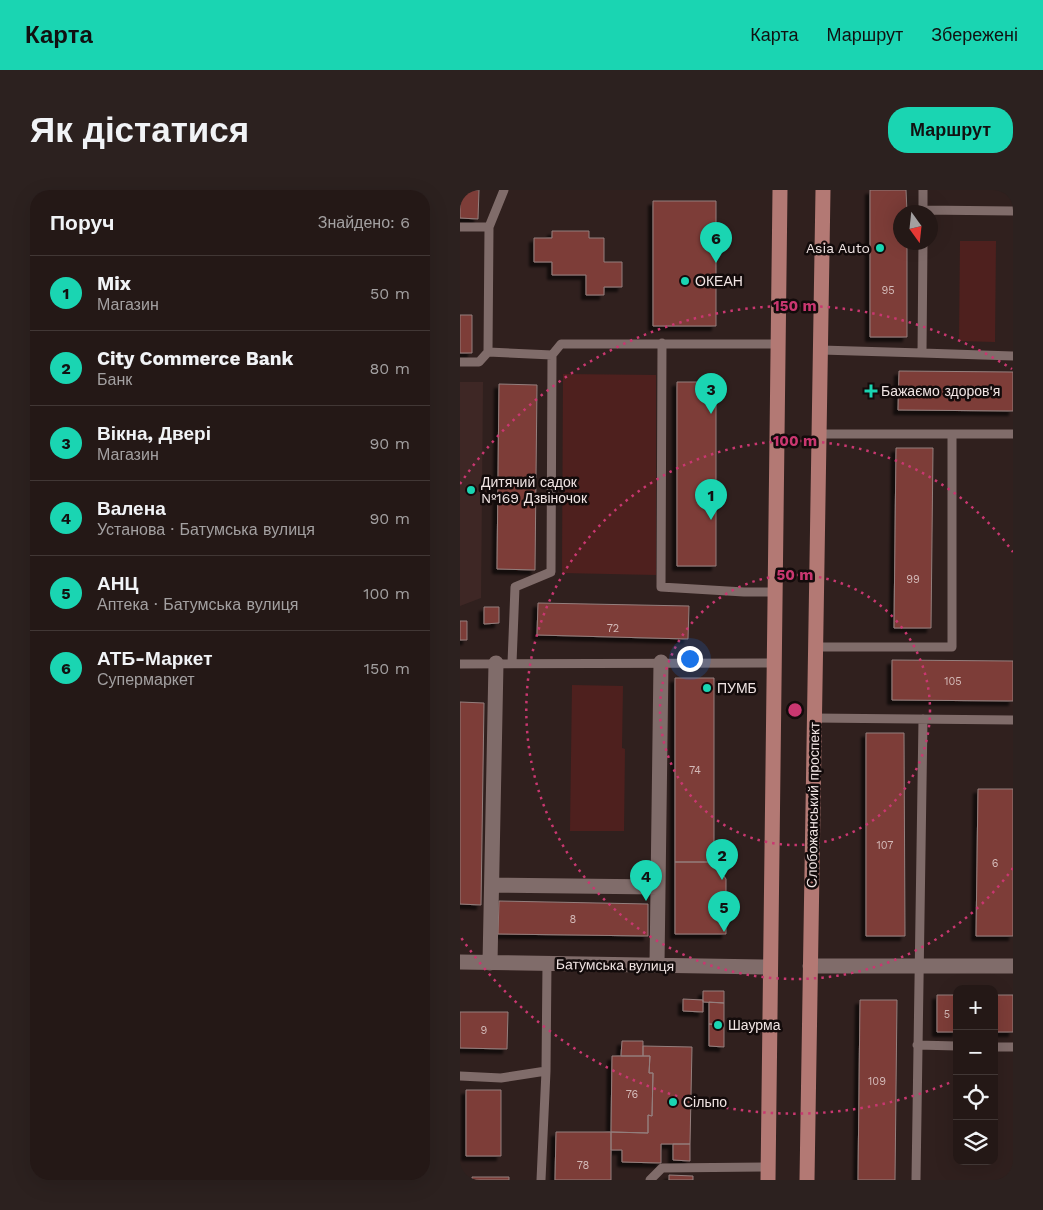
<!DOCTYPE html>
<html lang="uk">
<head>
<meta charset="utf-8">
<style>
  :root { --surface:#241816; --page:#2c211f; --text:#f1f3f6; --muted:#a3a0a1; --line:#413735; --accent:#1ad5b2 }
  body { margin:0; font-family:"Work Sans",sans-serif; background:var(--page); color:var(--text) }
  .controls { position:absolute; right:15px; bottom:15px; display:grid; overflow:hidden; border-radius:10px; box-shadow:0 5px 20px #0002 }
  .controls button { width:45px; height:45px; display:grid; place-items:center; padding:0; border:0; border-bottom:1px solid var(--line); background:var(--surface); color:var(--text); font:25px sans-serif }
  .compass { position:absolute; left:433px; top:15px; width:45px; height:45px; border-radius:50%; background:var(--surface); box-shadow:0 5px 20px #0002; rotate:165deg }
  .you { position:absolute; left:229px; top:468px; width:18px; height:18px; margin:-12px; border:4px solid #fff; border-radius:50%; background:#1a73e8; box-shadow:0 0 0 8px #1a73e833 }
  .badge { display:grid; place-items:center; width:32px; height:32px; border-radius:50%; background:var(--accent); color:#111; font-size:16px; font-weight:700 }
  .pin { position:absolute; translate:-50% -41px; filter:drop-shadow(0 1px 2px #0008) }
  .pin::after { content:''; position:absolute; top:26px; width:18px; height:15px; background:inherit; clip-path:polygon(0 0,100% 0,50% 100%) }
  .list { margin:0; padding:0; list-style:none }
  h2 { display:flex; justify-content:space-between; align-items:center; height:65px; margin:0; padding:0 20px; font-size:21px }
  h2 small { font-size:16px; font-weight:400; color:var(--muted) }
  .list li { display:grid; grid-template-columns:32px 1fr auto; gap:15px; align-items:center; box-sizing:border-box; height:75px; padding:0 20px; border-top:1px solid var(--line) }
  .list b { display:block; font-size:19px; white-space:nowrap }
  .list p { margin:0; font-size:16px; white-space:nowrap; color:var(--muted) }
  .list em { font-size:16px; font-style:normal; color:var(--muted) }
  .icon { flex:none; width:28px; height:28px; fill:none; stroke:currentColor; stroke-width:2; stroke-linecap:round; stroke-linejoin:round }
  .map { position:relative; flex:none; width:553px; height:990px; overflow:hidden; border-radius:20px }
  header { display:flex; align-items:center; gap:30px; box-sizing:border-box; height:70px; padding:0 25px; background:var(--accent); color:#111 }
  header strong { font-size:24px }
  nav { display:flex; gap:28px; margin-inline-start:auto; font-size:18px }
  .intro { display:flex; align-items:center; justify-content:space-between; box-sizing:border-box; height:120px; padding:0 30px }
  h1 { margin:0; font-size:35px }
  .button { padding:12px 22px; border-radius:20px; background:var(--accent); color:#111; font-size:18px; font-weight:700 }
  main { display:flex; gap:30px; padding:0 30px }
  aside { flex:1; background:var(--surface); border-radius:20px; box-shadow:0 5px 20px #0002 }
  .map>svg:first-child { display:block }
</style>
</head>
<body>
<header>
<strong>Карта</strong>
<nav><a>Карта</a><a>Маршрут</a><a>Збережені</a></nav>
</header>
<div class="intro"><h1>Як дістатися</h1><a class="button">Маршрут</a></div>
<main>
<aside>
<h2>Поруч<small>Знайдено: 6</small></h2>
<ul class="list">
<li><span class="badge">1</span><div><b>Mix</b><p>Магазин</p></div><em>50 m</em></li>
<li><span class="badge">2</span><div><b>City Commerce Bank</b><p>Банк</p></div><em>80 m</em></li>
<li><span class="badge">3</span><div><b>Вікна, Двері</b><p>Магазин</p></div><em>90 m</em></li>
<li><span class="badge">4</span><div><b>Валена</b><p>Установа · Батумська вулиця</p></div><em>90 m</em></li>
<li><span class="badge">5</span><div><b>АНЦ</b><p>Аптека · Батумська вулиця</p></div><em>100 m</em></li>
<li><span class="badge">6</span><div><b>АТБ-Маркет</b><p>Супермаркет</p></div><em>150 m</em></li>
</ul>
</aside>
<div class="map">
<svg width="553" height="990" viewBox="0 0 553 990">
  <defs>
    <filter id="shadow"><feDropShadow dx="-4.5" dy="4.5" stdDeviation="1" flood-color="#0009"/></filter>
  </defs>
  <rect width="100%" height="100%" fill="#30201e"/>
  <path fill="#3e2725" d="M0,192H23L21,408L0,416Z"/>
  <path fill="#4e201e" d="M500,51H536L535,152L499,151Z
    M103,184L196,185V385L102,383Z
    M112,495L163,496L162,558L165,559L164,641H110Z"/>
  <path fill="#7d3d39" stroke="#947f7d" filter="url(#shadow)" d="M0,0H19L18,29L0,28Z
    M410,0H446L447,22H440V52H447V147H410Z
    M193,11H256V136H193Z
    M92,41H129V48H144V72H162V97H144V105H126V85H92V72H74V48H92Z
    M0,125H12V163H0Z
    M439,181L553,182V221L438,220Z
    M217,192H256V376H217Z
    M39,194L77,195L75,380L37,379Z
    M436,258H473L471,438H434Z
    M78,413L229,416L228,449L77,445Z
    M24,417H39V433L24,434Z
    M0,431H7V450H0Z
    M432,470L553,471V511L432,510Z
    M215,488H254V672H215Z
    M0,512L24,513L21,715L0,714Z
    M406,543H444L445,746H406Z
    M518,599H553V746H516Z
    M215,672H254L266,689V744H215Z
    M39,711L188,714V746L38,744Z
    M243,801H264V813L243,812Z
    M477,805H497V842H477Z
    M534,805H553V842H534Z
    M223,809L243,810V822L223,821Z
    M400,810H437L435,990H398Z
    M249,812L264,813V835L249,834Z
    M0,822H48L47,859L0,858Z
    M249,834L264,835V857L249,856Z
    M162,851H183V866H161Z
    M183,856L232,857L230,954H201V973L162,972V960H151V942L188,943V925L192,926L193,883H189L190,866H183Z
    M152,866H190L189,883H193L192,926L188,925V943L151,942Z
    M6,900H41V966H6Z
    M96,942H151V990H95Z
    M213,954H230V971L213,970Z
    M209,985L233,986V990H209Z
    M12,987H49V990H12Z"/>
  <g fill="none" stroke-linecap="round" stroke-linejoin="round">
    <path stroke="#806c6a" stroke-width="9" d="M463,20L553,21
      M463,22V0
      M0,37H29
      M202,153L201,397L284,402H315
      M361,160L462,163L463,52
      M28,162L29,37L44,0
      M462,163L553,166
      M0,172H19L28,162L92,165L101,154H318
      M359,244H553
      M355,457H492V244
      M52,473L55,397L91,382L92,165
      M0,474L314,473
      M354,528L553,530
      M457,855L497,856
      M534,857H553
      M0,886L41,888L86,881L87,773
      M81,990L86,881
      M190,990L202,978L308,977
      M456,990L463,529"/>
    <path stroke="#806c6a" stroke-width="15" d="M32,695L198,697
      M0,772L310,777
      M30,773L36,473
      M197,775L201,472
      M350,776H553"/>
    <path stroke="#b37974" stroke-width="15" d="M308,990L320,0
      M347,990L363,0"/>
  </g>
  <g fill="none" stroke="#c93770" stroke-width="2.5" stroke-dasharray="2.5 5">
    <circle cx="335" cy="520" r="135"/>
    <path d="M553 678A269 269 0 1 1 553 362"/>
    <path d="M496 890A404 404 0 0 1 0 746M0 294A404 404 0 0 1 552 179"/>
  </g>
  <g fill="#1ad5b2" stroke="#130b0b" stroke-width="2">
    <circle cx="420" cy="58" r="5"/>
    <circle cx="225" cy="91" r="5"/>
    <path d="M408.5 193.5h5v5h5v5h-5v5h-5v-5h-5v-5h5z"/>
    <circle cx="11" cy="300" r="5"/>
    <circle cx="247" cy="498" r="5"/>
    <circle cx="258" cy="835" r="5"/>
    <circle cx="213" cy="912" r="5"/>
  </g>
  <g text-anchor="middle" stroke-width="5" stroke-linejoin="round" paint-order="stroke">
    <g font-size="11" fill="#d4bbb9">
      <text x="428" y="104">95</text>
      <text x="453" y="393">99</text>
      <text x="153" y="442">72</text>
      <text x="493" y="495">105</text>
      <text x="235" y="584">74</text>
      <text x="425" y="659">107</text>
      <text x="535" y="677">6</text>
      <text x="113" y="733">8</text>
      <text x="487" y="828">5</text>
      <text x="24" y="844">9</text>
      <text x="417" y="895">109</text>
      <text x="172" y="908">76</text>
      <text x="123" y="979">78</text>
    </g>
    <g font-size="14" fill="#f1e5e4" stroke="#130b0b" text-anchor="start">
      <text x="410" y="63" text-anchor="end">Asia Auto</text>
      <text x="235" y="96">ОКЕАН</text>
      <text x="421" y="206">Бажаємо здоров'я</text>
      <text x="21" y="297">Дитячий садок<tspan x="21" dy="16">№169 Дзвіночок</tspan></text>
      <text x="257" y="503">ПУМБ</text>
      <text x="268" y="840">Шаурма</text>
      <text x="223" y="917">Сільпо</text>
    </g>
    <g font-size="14" fill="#f1e5e4" stroke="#130b0b">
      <text transform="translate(353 615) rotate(-89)" y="5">Слобожанський проспект</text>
      <text transform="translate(155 775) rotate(1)" y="5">Батумська вулиця</text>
    </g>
  </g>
  <circle cx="335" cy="520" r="8" fill="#c93770" stroke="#130b0b" stroke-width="2.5"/>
  <g font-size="15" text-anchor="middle" font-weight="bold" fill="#c93770" stroke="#130b0b" stroke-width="5" stroke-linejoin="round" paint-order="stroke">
    <text x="335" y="121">150 m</text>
    <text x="335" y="256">100 m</text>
    <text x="335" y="390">50 m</text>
  </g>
</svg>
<div class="controls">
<button>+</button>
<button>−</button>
<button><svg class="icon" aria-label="locate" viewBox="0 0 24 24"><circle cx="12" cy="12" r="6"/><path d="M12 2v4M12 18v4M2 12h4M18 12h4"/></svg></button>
<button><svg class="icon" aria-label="layers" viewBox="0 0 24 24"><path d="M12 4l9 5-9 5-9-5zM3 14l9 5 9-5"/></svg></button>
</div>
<svg class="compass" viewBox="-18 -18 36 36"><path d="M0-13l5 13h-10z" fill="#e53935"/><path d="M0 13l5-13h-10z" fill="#a3a0a1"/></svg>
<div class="you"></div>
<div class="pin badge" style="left:251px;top:330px">1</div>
<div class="pin badge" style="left:262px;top:690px">2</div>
<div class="pin badge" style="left:251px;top:224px">3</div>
<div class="pin badge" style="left:186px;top:711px">4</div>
<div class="pin badge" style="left:264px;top:742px">5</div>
<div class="pin badge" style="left:256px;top:73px">6</div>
</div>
</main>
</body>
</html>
